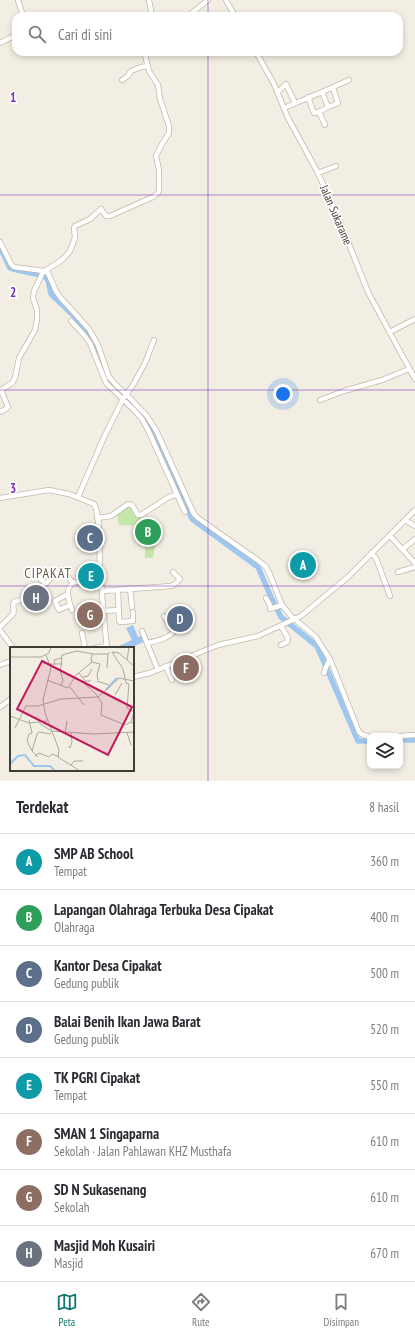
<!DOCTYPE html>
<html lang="id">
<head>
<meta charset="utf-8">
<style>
  :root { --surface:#fff; --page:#f7f7f7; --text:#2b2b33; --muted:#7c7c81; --line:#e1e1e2; --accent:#0f766e }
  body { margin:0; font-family:"PT Sans Narrow",sans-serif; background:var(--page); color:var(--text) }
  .controls { position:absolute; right:12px; bottom:12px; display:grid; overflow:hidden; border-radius:8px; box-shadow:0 2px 6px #0003 }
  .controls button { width:36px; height:36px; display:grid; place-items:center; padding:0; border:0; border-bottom:1px solid var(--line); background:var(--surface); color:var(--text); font:20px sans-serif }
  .you { position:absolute; left:283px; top:394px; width:14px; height:14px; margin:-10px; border:3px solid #fff; border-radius:50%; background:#1a73e8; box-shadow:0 0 0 6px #1a73e833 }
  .badge { display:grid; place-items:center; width:26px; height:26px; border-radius:50%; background:var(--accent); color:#fff; font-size:13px; font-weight:700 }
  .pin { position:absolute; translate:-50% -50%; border:2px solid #fff; box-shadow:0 1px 4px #0006 }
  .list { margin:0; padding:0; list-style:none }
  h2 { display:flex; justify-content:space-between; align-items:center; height:52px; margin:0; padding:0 16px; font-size:17px }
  h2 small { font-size:13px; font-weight:400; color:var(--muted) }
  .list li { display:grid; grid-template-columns:26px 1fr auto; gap:12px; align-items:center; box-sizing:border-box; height:56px; padding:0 16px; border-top:1px solid var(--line) }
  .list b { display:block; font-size:15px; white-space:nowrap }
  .list p { margin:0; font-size:13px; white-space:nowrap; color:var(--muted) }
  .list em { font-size:13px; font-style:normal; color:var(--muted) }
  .icon { flex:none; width:22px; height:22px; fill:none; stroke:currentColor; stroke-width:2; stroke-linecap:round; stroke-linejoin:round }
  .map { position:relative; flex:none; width:415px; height:781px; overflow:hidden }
  .search { position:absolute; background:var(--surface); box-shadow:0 2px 6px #0003; left:12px; right:12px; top:12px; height:44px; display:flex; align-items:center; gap:10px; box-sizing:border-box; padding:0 14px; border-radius:12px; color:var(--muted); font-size:15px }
  .sheet { height:500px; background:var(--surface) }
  nav { display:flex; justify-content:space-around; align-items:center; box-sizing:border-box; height:56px; border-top:1px solid var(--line); background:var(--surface); font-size:11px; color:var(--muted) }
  nav a { display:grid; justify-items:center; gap:2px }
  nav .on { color:var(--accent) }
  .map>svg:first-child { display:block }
</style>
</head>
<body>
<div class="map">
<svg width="415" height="781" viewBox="0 0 415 781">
  <rect width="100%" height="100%" fill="#f2eee3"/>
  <path fill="#c6e7aa" d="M130,505C138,513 151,521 151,534L156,539L153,558H145V526L119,525L117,515Z"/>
  <path fill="#9dc7f0" d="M133,625L138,637L142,636L145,641L131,648H120L119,646L132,640L126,628Z"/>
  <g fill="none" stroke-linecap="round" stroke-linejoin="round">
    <path stroke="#9dc7f0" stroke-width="5.5" d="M0,247L10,268L13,269L45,276L48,280L51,294L74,316L90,335L93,340L102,367
      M125,399L144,416L192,519L258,567L271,597L281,617L317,646L358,741H370
      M400,740H415"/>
    <g stroke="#c0baa8" stroke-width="6">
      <path id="minor" d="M18,0L23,16
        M149,0L152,16
        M226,0L235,16
        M188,16L208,0
        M0,43L16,35
        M256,52L274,84L288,118L317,171L339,219L368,292L415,379
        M122,80L128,76L131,71L141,67L147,66
        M278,92L286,84L295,103
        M322,92L349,80
        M328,107L338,103L333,88
        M284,108L322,92L328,107L319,112L314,113L308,97
        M319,112L325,125
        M318,173L336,166
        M0,242L11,264L14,267L44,271L48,273L56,291L60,297L89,329L98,345L109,377L118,387L126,394L147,416L156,430L194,514L198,518L259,561L266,567L270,575L282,605L292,617L315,636L330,659L359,732L363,735L370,737
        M71,321L84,335L90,343L106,383L134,410L142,419L149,432L185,512
        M390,332L415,319
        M320,400L344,391L382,380L409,369
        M0,412L6,409L8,407L1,390L12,383L15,378L19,358L35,330L37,320V310L33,298L34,291L43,272L62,260L70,251L75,238L74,228L75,226L90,219L101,209L106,216H110L153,197L158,193L159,190V170L156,156L162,144L169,133V126L160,99L158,85L149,71L145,55L146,52
        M78,497L105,435L123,399L133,385L145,363L154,340
        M0,498L49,490L69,494L94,504C101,516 99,553 100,568C102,595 104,621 107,648
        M97,518L111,516L128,504L132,505L138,515H141L169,497L176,495
        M405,520L415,526
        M390,536L415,563
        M403,549L415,539
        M371,553L376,558L390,596
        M34,572L45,584
        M398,572L415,567
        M130,588L132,607
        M118,590L119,621L120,622L133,621V612
        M102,591L171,586L175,584L180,579L173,572
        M68,594L55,601L59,610L70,605
        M266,598L270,605V609L282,605
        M72,610C69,601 64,590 73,583
        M103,611L119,610
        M0,627L13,614C15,610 12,606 14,602L29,597C33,591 39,589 44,585C51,579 54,572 63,569C70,577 70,587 82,580L83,571L85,569L100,565
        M0,630L13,648
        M142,631L158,670
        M82,633L85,648
        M147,643C156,641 168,639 174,631L164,616
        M281,645L287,642L288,638L281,626
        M95,648L107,646
        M0,665L11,661
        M166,666L172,680
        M324,673L326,667L330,659
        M133,677L150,673L218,645L258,636L301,616L348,577L415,510
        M0,707L11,699
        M400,736L415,735"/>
    </g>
    <use href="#minor" stroke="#fff" stroke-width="4.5"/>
  </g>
  <path fill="none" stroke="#7b2cbf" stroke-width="1" stroke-opacity="0.55" d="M208,0V16M208,52V781M0,195H415M0,390H415M0,586H415"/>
  <g text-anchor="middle" stroke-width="3.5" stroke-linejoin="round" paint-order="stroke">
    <g font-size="12" fill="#433e33" stroke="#fff">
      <text transform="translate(336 215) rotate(67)" y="4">Jalan Sukarame</text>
    </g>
    <g font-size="14" letter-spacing="1" fill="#665d4a" stroke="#fff">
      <text x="48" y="578">CIPAKAT</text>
    </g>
  </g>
  <g transform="translate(10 647)">
    <rect width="124" height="124" fill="#f2eee3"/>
    <path fill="none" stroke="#9dc7f0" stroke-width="2" d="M96,43L107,31M0,117L8,109L15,108L24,119H40L45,124"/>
    <path fill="none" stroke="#aca89d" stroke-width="1" d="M102,5L113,22L116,36L119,37L117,61L124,65L121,75L124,77M102,5L109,6L124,19M36,8L41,21L33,53L35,66L49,103L48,110L70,124M0,10H31L39,6L41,0M117,13L119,0M82,15L90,17L87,28L88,33M40,17H51L52,8L67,4L83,7M45,18L44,13L51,11M97,21L98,7M69,26L75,34H81M73,30L78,29L82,22M37,33L58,41L66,28L82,15L81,11L83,7H98L100,5M75,34V37L86,47L92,56L91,68L115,78L121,75M87,34L99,38M51,39L53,33L50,23L52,16M60,40L74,58M105,48L112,36M0,69L19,76L37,74M19,73L22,86M29,76L40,83M5,81L16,59H28L51,52L88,50L109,31L124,34M40,84L84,87L124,85M55,86L57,74M117,86L121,98M58,99L60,101L62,95L61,86M22,104L17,94L19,87L22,86M25,109L29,106L39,110L42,107L49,110M28,110L22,104L27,87L29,85L41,87M61,118L64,114H73"/>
    <path fill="#c2185b" fill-opacity="0.15" stroke="#c2185b" stroke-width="2" d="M32,14L122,60L98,108L7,62Z"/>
    <rect width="124" height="124" fill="none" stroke="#433e33" stroke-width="2"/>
  </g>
  <g font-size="13" text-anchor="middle" font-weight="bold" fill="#7b2cbf" stroke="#fff" stroke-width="3.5" stroke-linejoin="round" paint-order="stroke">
    <text x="13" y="102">1</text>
    <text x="13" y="297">2</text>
    <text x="13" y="493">3</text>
  </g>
</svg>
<div class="controls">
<button><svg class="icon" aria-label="layers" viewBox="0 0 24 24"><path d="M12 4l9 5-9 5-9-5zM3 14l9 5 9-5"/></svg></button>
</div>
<div class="you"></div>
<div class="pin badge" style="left:303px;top:565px;background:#0f9aa8">A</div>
<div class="pin badge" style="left:148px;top:532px;background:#2e9e5b">B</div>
<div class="pin badge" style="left:90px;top:538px;background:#5c6f8a">C</div>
<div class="pin badge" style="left:180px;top:619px;background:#5c6f8a">D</div>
<div class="pin badge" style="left:91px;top:576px;background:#0f9aa8">E</div>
<div class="pin badge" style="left:186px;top:668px;background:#8d6e63">F</div>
<div class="pin badge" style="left:90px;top:615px;background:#8d6e63">G</div>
<div class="pin badge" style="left:36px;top:598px;background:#6b7280">H</div>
<div class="search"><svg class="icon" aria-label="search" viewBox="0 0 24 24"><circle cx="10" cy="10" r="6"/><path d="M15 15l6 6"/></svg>Cari di sini</div>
</div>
<section class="sheet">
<h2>Terdekat<small>8 hasil</small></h2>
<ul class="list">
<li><span class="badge" style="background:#0f9aa8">A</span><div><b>SMP AB School</b><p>Tempat</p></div><em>360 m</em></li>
<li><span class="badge" style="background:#2e9e5b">B</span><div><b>Lapangan Olahraga Terbuka Desa Cipakat</b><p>Olahraga</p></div><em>400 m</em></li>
<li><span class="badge" style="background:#5c6f8a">C</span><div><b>Kantor Desa Cipakat</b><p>Gedung publik</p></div><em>500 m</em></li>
<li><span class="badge" style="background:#5c6f8a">D</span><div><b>Balai Benih Ikan Jawa Barat</b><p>Gedung publik</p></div><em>520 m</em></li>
<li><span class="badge" style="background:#0f9aa8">E</span><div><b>TK PGRI Cipakat</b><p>Tempat</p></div><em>550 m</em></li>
<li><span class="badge" style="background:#8d6e63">F</span><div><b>SMAN 1 Singaparna</b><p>Sekolah · Jalan Pahlawan KHZ Musthafa</p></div><em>610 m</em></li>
<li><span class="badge" style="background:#8d6e63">G</span><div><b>SD N Sukasenang</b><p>Sekolah</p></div><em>610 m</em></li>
<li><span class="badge" style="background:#6b7280">H</span><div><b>Masjid Moh Kusairi</b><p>Masjid</p></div><em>670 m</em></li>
</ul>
</section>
<nav>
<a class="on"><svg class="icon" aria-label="map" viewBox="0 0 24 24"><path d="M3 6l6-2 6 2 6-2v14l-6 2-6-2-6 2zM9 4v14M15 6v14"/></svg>Peta</a>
<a><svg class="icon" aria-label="directions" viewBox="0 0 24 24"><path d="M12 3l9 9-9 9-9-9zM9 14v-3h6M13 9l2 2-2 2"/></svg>Rute</a>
<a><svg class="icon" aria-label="saved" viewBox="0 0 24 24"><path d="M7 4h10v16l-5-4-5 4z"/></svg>Disimpan</a>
</nav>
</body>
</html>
